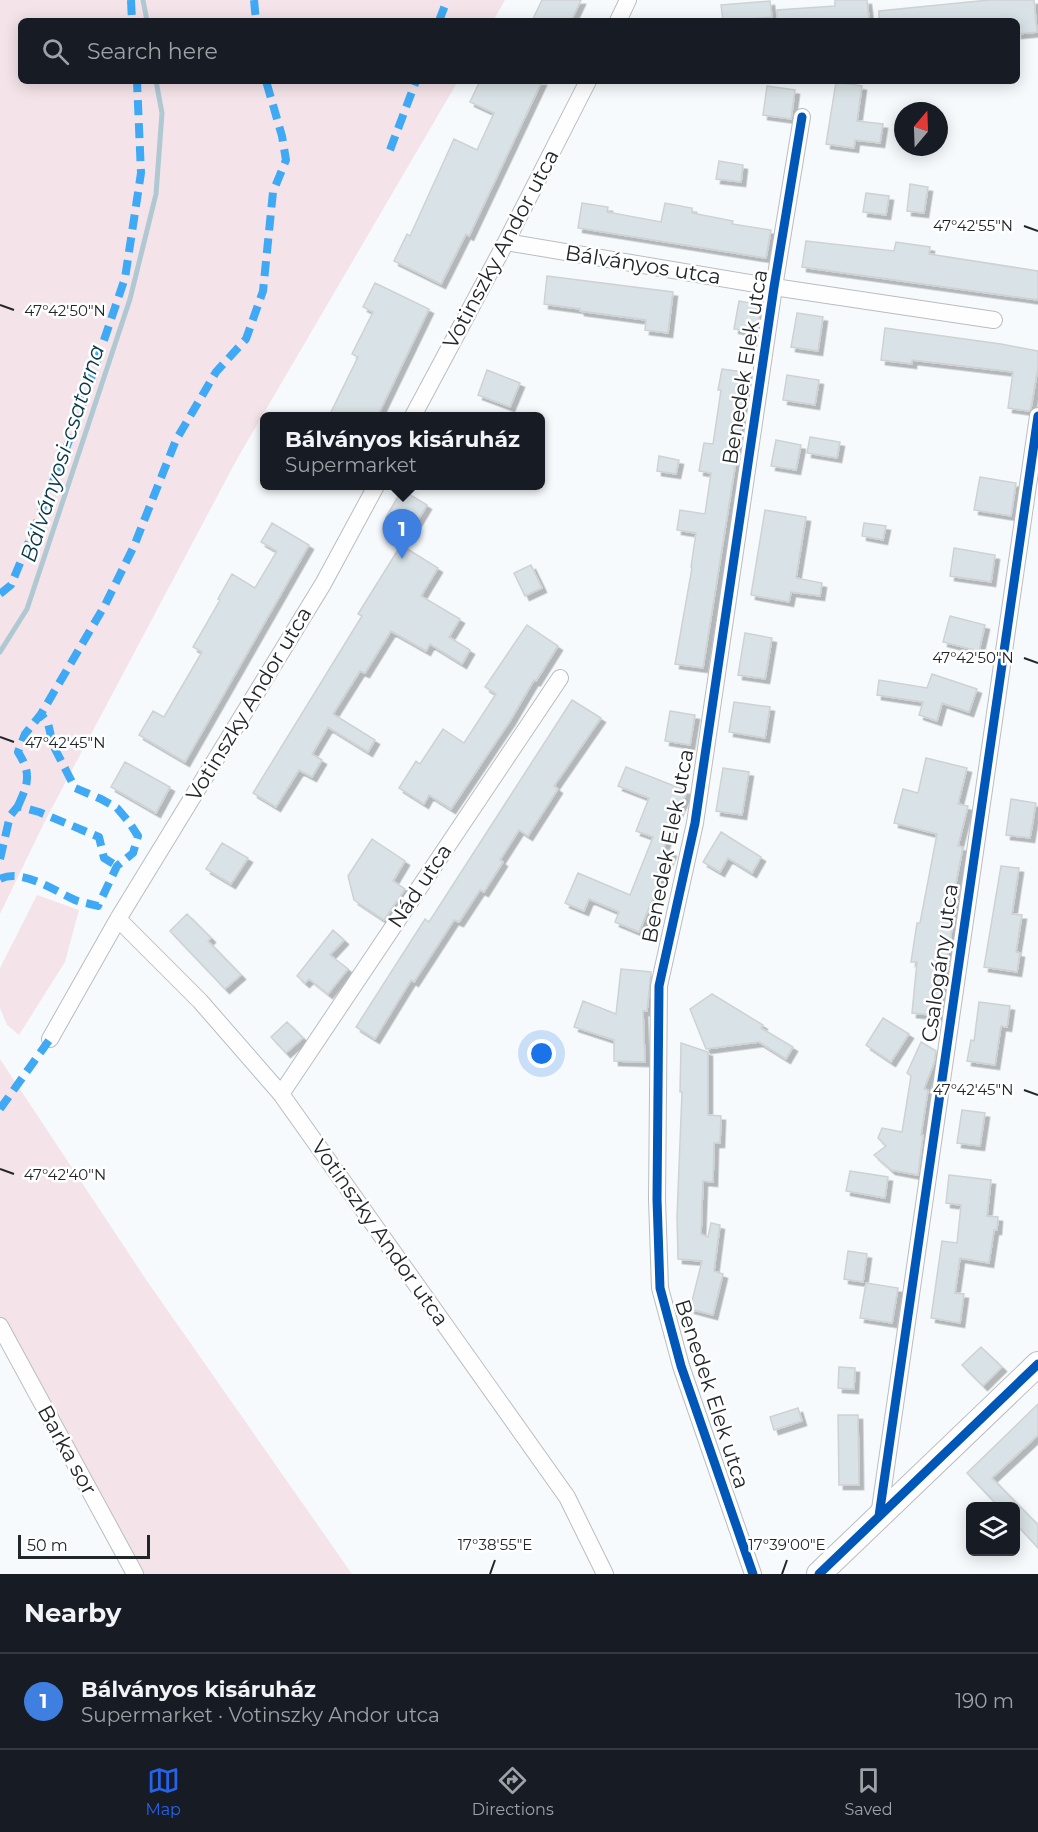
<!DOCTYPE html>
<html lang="en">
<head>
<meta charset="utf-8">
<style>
  :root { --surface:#171b24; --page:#20242c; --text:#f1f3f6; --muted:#9ea1a6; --line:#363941; --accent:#2563eb }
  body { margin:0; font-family:Montserrat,sans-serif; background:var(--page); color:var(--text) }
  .controls { position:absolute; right:18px; bottom:18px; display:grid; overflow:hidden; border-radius:9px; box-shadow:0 3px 15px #0003 }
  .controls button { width:54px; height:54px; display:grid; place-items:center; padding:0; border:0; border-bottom:2px solid var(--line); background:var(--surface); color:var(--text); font:30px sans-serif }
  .compass { position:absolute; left:894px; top:102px; width:54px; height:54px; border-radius:50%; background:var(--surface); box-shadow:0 3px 15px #0003; rotate:19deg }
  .scale { position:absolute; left:18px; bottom:15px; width:132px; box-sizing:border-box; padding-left:6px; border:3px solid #222628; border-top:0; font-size:16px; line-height:21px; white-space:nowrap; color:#222628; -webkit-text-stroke:4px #fff; paint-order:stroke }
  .you { position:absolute; left:542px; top:1054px; width:21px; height:21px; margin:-15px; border:4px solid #fff; border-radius:50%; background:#1a73e8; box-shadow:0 0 0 9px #1a73e833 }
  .badge { display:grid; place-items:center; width:39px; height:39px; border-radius:50%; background:var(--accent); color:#fff; font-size:20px; font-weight:700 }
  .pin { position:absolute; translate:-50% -50px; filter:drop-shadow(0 2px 3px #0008) }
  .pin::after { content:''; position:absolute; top:32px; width:21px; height:18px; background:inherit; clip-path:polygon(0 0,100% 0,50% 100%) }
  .popup { position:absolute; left:260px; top:412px; width:285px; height:78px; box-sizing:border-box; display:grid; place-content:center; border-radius:9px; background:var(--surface); filter:drop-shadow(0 2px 4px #0005); font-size:20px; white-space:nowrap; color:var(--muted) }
  .popup b { font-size:22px; color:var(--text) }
  .popup::after { content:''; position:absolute; left:50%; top:100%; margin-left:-12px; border:12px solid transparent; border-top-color:var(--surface) }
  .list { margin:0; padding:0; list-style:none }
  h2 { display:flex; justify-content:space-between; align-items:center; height:78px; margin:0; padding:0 24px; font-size:26px }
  h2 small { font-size:20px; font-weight:400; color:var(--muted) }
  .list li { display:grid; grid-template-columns:39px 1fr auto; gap:18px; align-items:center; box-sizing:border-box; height:96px; padding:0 24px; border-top:2px solid var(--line) }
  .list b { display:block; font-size:22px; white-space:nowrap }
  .list p { margin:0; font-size:20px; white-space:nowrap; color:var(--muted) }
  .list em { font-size:20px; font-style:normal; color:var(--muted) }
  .icon { flex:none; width:33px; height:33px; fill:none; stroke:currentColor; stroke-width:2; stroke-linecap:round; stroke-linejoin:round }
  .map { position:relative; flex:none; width:1038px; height:1574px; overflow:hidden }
  .search { position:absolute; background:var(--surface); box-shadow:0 3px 15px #0003; left:18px; right:18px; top:18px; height:66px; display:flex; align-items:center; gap:15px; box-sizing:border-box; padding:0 21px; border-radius:9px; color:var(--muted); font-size:22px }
  .sheet { height:174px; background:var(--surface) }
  nav { display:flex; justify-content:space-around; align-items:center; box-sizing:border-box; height:84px; border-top:2px solid var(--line); background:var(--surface); font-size:16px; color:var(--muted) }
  nav a { display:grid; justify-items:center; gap:3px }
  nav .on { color:var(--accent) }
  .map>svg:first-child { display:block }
</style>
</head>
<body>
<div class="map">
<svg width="1038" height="1574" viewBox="0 0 1038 1574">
  <defs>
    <filter id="shadow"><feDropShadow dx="4.5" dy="4.5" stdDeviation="0" flood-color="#0004"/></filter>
  </defs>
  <rect width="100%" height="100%" fill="#f6fafc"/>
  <path fill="#f4e4e9" d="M0,0H505L493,21H21V81H458L237,459L45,821L0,914Z
    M37,895L79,910L65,962L19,1035L7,1025L0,1008V968Z
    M0,1059L147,1281L352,1574H144L0,1329Z"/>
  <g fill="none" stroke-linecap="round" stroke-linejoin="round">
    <path stroke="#afc8d2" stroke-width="5" d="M143,0L147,21
      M0,652L27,609L130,299L156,194L162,113L156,81"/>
  </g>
  <path fill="#d9e2e6" stroke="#cfd2d4" stroke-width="1.5" filter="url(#shadow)" d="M542,0H581L571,21H532Z
    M835,0H867L869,19L777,21V10L835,6Z
    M989,0H1034L1037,32L1017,34V21H879V11Z
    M770,1L772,17L749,19V21H723L721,5Z
    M480,81H542L469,236L466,234L441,284L394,261L407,234L410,236L454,139L477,150L494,113L470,102Z
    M836,82L862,86L857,121L883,124L880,143L855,140L854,148L826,144Z
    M767,86L795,90L791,119L763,115Z
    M719,161L743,165L741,182L716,179Z
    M910,184L928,187L924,213L907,211Z
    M866,193L889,196L886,215L863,212Z
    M582,203L608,207L607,212L661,222L665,203L692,208V213L733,221L732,224L771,230L766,258L578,228Z
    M806,241L894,251L896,242L930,247L929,254L1038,271V300L802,267Z
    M547,276L673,292L668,333L645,330L646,320L580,311V309L544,304Z
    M375,283L429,309L377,417H340L331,412L358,357L352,354L373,312L363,307Z
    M739,301L761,305L757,333L734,329Z
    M797,313L823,317L818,351L791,347Z
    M885,328L1001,344L1038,351V367L1031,408L1029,411L1008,408L1013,372L912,360V364L881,360Z
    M722,369L750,373L703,668L675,664L692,568L691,567L696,533L677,530L680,510L705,514L711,473L699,471L704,443L713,444L721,390H718Z
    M487,370L520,383L510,407L478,395Z
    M787,375L819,380L815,405L783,400Z
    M810,437L840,442L837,458L807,453Z
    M776,440L801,445L796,470L771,466Z
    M659,456L679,460L676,474L657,471Z
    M980,477L1016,483L1011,516L974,510Z
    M402,490L427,505L411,532L386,517Z
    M765,510L806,517L796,578L822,583L820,596L791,592L789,602L751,595Z
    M272,523L309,545L185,762L139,735L153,711L164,717L202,652L193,647L220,600L218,599L232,574L255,588L277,551L261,542Z
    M864,523L886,526L883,540L862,536Z
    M401,545L438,568L421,596L460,619L449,637L470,650L462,664L430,644L426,651L391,631L365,673L360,671L333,714L375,740L368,752L328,727L312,754L322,760L312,777L299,770L276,807L253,793L362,616L358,614Z
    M954,548L995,555L991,582L950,576Z
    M531,565L542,588L525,596L514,573Z
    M950,616L985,625L979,651L943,642Z
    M527,625L558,646L536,681L534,680L510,721L451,809L429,795L424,804L399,788L416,761L420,764L443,729L464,743L496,694L485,687Z
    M745,633L772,638L765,679L738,675Z
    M932,674L977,689L969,712L942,703L937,721L919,715L923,702L877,695L879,680L927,688Z
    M572,700L601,718L554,786L558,789L528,836L519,830L500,860L503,862L484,892L480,890L459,922L454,920L414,982L411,980L375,1039L356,1027L425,919L429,922Z
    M734,702L770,707L765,738L729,732Z
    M670,711L695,715L690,745L665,741Z
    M926,758L967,768L958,804L968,806L958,846L963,847L955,888H958L950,927L952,928L946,967L945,966L940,1016L912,1013L917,962H911L917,923H920L937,834L894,823L903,789L918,793Z
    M125,762L170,787L156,813L111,787Z
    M626,767L687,791L681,806L676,805L680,807L663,849L672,852L639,932L615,922L619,912L589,899L584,911L565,903L578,873L630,895L653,837L636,831L649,798L618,786Z
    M723,768L749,772L742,815L716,811Z
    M1011,799L1036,803L1030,838L1006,835Z
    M721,832L761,857L752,873L728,858L720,872L703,862Z
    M372,839L405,861L393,881L405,889L384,920L354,900L348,876Z
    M222,843L248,858L231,884L206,869Z
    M1001,866L1019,868L1012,914L1022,915L1016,952L1020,953L1017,972L984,967Z
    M187,914L211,938L208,941L241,975L225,989L170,931Z
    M333,930L344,940L330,955L348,969L328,994L309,979L305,983L297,976Z
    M621,969L651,972L647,1011H643L645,1062L614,1061V1040L574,1027L583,1001L616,1014Z
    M712,994L763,1025L761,1028L793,1047L786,1059L759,1042L706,1049L690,1009Z
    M979,1002L1010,1006L1007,1027L1001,1026L995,1065L967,1061L971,1040L974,1041Z
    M883,1018L909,1034L891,1062L866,1045Z
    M287,1022L303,1038L286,1053L271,1037Z
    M921,1042L936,1051L934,1063L924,1089L928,1090L921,1135H923L918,1175L891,1170L874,1155L886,1146L878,1138L882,1128L902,1132L911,1076L907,1073Z
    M681,1043L708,1052V1115L721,1116L720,1143H714L713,1182L703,1181L701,1234L708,1237L711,1223L720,1225L714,1271L723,1274L713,1315L690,1309L702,1261L678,1259L677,1217L682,1092H680Z
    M962,1110L985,1113L980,1146L957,1143Z
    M850,1171L888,1177L885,1198L846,1191Z
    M949,1175L991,1180L987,1216L998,1217L997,1230H994L989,1263L960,1258L955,1293L964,1294L960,1323L931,1318L942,1241L957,1243L961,1205L946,1203Z
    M848,1251L867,1254L863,1282L844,1279Z
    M866,1283L898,1288L892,1323L860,1318Z
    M981,1347L1002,1367L983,1386L962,1365Z
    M839,1367L855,1368L854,1389L838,1388Z
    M1038,1404V1435L992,1478L1038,1525V1548L1016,1524V1506H998L967,1473Z
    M798,1408L802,1421L774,1430L770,1417Z
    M838,1415H858L859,1485H839Z"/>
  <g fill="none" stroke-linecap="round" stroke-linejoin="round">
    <g stroke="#babdbf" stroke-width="18">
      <path id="minor" d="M618,21L628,0
        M506,242L774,287L994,320
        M413,416L506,242L588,81
        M118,919L200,1001L281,1094L567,1497L605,1574
        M50,1039L118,919L323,584L376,486
        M281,1094L560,678
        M0,1326L135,1574
        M879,1516L1038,416
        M753,1574L681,1366L660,1288L657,1199L659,986L695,823L774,287L802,117"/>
    </g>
    <g stroke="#babdbf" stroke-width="26">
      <path id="secondary" d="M819,1574L1038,1364"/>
    </g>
    <use href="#minor" stroke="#fefeff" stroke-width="16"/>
    <use href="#secondary" stroke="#fefeff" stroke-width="24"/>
    <path stroke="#3fa9f5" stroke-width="8" stroke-dasharray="15 8" stroke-linecap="butt" d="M131,0L132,21
      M254,0L256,21
      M439,21L447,0
      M390,150L416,81
      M0,594L11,585L37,522L76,423L125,278L141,173L137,81
      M18,806C28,784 32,774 18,752L25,734L41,714L105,605L134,546L176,440L216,372L246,339L263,291L273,192L286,160L282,136L266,81
      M0,859L10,816L18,806L39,812L99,837L104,858L117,866
      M0,879C22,868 55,891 75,900C83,903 91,904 98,906L117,866L133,853L138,836L129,822L117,808L101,799L75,788L53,745L48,723L41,714
      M0,1109L50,1039"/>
    <g stroke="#fff" stroke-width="13">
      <path id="cycleway" d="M879,1516L1038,416
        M753,1574L681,1366L660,1288L657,1199L659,986L695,823L774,287L802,117
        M819,1574L1038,1364"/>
    </g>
    <use href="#cycleway" stroke="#0057b8" stroke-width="9"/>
  </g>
  <path fill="none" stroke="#222628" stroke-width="2" d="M1024,226L1038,231M0,305L14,310M1024,658L1038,663M0,737L14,742M1024,1090L1038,1095M0,1169L14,1174M490,1574L495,1560M782,1574L787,1560"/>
  <g text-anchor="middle" stroke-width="5" stroke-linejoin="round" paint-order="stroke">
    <g font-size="21" fill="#222628" stroke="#fff">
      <text transform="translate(501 249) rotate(-62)" y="7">Votinszky Andor utca</text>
      <text transform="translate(643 265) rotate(9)" y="7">Bálványos utca</text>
      <text transform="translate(745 367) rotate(-81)" y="7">Benedek Elek utca</text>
      <text transform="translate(249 704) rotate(-59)" y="7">Votinszky Andor utca</text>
      <text transform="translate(668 846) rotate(-79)" y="7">Benedek Elek utca</text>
      <text transform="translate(420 886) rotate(-56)" y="7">Nád utca</text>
      <text transform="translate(940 963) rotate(-82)" y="7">Csalogány utca</text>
      <text transform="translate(380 1233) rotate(55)" y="7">Votinszky Andor utca</text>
      <text transform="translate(712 1394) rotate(72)" y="7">Benedek Elek utca</text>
      <text transform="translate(67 1450) rotate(61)" y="7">Barka sor</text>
    </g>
    <g font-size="22" font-style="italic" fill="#073949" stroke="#fff">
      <text transform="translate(62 453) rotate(-72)" y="8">Bálványosi-csatorna</text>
    </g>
  </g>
  <g font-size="15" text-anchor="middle" fill="#222628" stroke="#fff" stroke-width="5" stroke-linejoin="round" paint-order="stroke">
    <text x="973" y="231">47°42'55"N</text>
    <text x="65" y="316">47°42'50"N</text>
    <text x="973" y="663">47°42'50"N</text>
    <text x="65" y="748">47°42'45"N</text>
    <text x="973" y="1095">47°42'45"N</text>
    <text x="65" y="1180">47°42'40"N</text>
    <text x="495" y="1550">17°38'55"E</text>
    <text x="787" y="1550">17°39'00"E</text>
  </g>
</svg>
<div class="controls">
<button><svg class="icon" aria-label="layers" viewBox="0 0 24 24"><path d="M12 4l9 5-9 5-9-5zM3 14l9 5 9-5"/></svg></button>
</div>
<svg class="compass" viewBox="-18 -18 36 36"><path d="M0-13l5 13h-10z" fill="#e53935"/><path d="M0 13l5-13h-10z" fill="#9ea1a6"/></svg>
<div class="scale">50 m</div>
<div class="you"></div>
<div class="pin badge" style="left:402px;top:559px;background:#3f7fe0">1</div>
<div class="popup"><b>Bálványos kisáruház</b>Supermarket</div>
<div class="search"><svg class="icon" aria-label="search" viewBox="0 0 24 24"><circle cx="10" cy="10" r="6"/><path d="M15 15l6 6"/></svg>Search here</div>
</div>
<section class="sheet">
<h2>Nearby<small></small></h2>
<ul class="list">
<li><span class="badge" style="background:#3f7fe0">1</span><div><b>Bálványos kisáruház</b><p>Supermarket · Votinszky Andor utca</p></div><em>190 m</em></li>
</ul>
</section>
<nav>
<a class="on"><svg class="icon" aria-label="map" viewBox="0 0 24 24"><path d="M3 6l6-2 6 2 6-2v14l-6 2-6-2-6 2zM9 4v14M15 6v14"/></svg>Map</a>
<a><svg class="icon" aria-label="directions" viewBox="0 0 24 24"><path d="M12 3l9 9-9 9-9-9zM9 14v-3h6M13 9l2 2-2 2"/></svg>Directions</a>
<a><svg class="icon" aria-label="saved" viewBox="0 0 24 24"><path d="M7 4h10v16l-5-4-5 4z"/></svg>Saved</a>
</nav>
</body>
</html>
